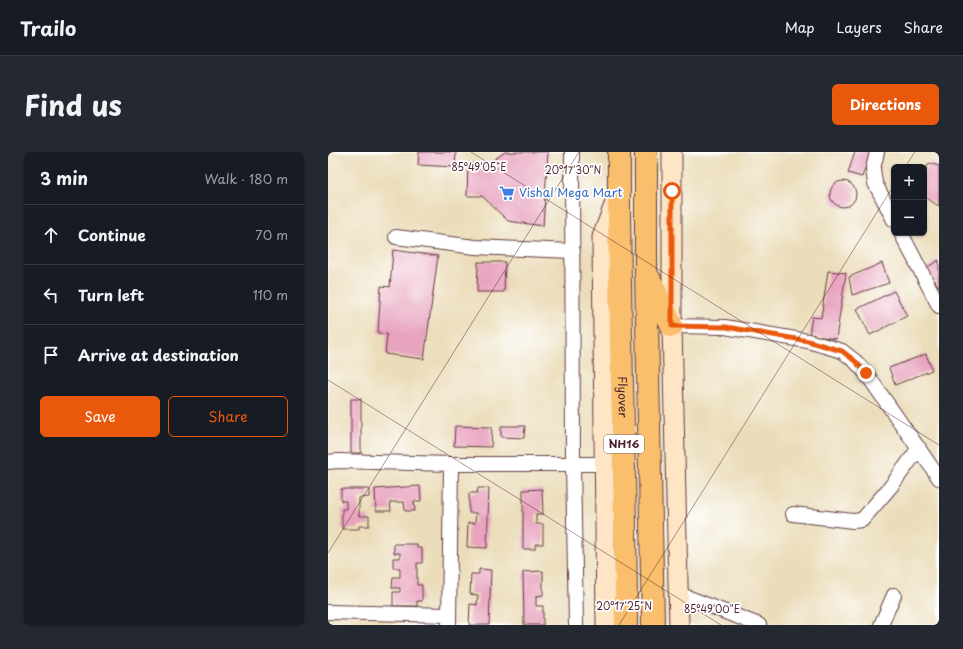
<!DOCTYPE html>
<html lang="en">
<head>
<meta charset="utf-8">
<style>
  :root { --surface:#171b24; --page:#242831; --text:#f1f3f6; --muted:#9ea1a6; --line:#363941; --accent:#ea580c }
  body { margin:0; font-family:"Playpen Sans",sans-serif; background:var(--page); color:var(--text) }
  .controls { position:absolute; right:12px; top:12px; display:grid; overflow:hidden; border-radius:6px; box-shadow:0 1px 3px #0004 }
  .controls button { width:36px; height:36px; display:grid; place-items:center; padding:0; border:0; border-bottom:1px solid var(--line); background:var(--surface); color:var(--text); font:20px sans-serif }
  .stop { position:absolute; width:12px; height:12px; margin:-9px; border:3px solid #ea580c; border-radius:50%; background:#fff }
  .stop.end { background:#ea580c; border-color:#fff; box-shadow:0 1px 4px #0008 }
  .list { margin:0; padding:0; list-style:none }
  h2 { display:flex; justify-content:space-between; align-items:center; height:52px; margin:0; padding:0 16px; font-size:17px }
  h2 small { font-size:13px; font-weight:400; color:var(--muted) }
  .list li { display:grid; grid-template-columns:26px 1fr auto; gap:12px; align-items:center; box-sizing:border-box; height:60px; padding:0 16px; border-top:1px solid var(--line) }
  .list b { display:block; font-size:15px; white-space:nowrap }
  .list em { font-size:13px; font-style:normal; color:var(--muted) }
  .actions { display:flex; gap:8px; padding:12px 16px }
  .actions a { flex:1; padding:9px 0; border:1px solid var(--accent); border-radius:6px; text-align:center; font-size:14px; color:var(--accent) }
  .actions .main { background:var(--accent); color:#fff }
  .icon { flex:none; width:22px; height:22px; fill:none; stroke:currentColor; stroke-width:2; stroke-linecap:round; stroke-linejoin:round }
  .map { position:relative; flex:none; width:611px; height:473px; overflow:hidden; border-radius:6px }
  header { display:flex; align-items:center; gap:24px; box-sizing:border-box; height:56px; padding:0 20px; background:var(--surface); border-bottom:1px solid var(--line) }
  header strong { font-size:19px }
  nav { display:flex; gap:22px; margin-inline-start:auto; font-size:14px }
  .intro { display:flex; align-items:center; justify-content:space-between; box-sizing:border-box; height:96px; padding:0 24px }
  h1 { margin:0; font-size:28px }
  .button { padding:10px 18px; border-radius:6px; background:var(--accent); color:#fff; font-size:14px; font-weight:700 }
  main { display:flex; gap:24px; padding:0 24px }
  aside { flex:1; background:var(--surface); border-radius:6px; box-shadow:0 1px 3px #0004 }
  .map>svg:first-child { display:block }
</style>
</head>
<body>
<header>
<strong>Trailo</strong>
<nav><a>Map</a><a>Layers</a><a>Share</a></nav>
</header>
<div class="intro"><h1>Find us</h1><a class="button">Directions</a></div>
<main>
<aside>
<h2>3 min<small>Walk · 180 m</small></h2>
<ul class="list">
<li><svg class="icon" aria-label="ahead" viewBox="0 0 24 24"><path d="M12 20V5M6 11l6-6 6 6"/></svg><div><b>Continue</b></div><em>70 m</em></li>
<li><svg class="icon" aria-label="left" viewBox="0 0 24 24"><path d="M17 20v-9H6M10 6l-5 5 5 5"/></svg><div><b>Turn left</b></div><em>110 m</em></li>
<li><svg class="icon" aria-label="arrive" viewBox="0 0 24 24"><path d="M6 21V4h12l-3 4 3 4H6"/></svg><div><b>Arrive at destination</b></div></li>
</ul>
<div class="actions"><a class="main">Save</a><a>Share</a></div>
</aside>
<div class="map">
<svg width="611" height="473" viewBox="0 0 611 473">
  <rect width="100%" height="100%" fill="#fff"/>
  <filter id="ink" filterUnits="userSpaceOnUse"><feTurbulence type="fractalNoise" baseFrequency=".025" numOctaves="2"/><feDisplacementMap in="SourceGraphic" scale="8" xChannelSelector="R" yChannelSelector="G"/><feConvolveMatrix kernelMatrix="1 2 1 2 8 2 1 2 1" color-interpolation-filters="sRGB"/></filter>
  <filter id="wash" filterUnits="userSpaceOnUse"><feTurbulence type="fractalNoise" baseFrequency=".012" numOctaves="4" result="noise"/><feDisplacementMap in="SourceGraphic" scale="16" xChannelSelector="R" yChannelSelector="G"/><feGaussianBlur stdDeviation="0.9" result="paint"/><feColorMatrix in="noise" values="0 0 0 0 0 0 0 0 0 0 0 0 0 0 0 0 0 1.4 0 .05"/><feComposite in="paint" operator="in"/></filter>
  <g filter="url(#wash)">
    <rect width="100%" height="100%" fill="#ebddba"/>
    <g id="blocks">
      <path fill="#e8a4bf" d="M91,0H128L127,15L90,13Z
        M177,0H220L215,74L180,69L154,44H139L140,11L160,12Z
        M527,0H543L534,25L520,21Z
        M601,11L611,14V54L596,45V22Z
        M502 42a13 13 0 1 1 26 0a13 13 0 1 1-26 0Z
        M65,98L110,104L96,207L57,202L59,182L50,181L53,134L62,135Z
        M611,108V135L598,116Z
        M150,110H177L176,140H149Z
        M554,111L561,131L524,143L521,125Z
        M500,119L518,121L508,187L481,183L484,165L493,166Z
        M566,139L579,164L542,183L529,157Z
        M598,202L604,218L567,233L561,216Z
        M23,247H33V301H23Z
        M127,274L164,275L163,295L126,294Z
        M173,274H197L196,286L173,285Z
        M92,334L93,349H86L87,359H77L76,350H62L63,359H48L47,337Z
        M150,336H161L159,396L139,395L140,371H147L148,361H141V341H149Z
        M13,337H41V345L31,346V364H41V374H31V377H14V357H18V349H13Z
        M214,337L215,362H208V372H215V392H207V397H195V338Z
        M66,392H89V396H94V411H89V433H94V449H89V454H65V440H72V436H64L65,425H72V416H65V406H72V401H66Z
        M151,417L163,418L161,473H141L142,452L149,453L150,443L142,442L143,422H151Z
        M215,419V443L208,444V454H215V473H196L195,420Z"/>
    </g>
  </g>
  <g filter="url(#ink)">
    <use href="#blocks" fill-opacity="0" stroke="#623c40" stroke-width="1"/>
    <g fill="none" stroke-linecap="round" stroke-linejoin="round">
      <g stroke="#623c40" stroke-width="16">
        <path id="street" d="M244,0L245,312L248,473
          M549,0L545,17L547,31L566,68
          M573,81L611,154
          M68,85L147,95L245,99
          M344,174L397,175L480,189L514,199L527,209L538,221L611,326
          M0,310L9,309L123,312H276
          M465,362L525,369L534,368L564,333L591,296
          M351,442L431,473
          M0,460L121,463
          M121,473L123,312
          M553,473L566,443"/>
      </g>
      <g stroke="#623c40" stroke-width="21">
        <path id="secondary" d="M344,0V174L351,473
          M278,473L274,85L289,45"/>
      </g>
      <g stroke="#623c40" stroke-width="24">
        <g id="highway">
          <path id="s1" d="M291,0C290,158 298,315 298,473"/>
          <path d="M318,0V120L325,473"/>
          <path d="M321,126L344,174"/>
        </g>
      </g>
      <use href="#street" stroke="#fff" stroke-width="14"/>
      <use href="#secondary" stroke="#fde5c5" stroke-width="19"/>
      <use href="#highway" stroke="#f9bf6d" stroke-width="22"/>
    </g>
  </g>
  <g fill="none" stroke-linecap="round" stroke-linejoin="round" filter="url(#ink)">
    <path stroke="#ea580c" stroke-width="5" d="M344,39V174L398,175L480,189L514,199L527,209L538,221"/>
  </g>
  <path fill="none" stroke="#4a1f2b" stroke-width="1" stroke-opacity="0.45" d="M143,0L611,293M577,15L587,0M0,228L393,473M0,401L251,0M291,473L566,33"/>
  <defs>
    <g id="supermarket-bare" transform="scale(1.2)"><path d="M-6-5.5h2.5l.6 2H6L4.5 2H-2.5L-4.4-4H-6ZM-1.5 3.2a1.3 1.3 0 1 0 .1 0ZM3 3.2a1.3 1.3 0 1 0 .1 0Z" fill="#3f7fe0" stroke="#fff" stroke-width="2.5" paint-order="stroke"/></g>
  </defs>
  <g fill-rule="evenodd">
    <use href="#supermarket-bare" x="179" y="41"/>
  </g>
  <g text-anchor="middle" stroke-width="3.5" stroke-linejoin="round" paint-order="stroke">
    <rect fill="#fff" stroke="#80626b" stroke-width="1" x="276" y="283" width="40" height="18" rx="3"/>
    <g font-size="11" font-weight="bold" fill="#4a1f2b">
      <text x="296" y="296">NH16</text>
    </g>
    <g font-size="12" fill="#366cbe" stroke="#fff" text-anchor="start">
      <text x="191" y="45">Vishal Mega Mart</text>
    </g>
    <g font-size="12" fill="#4a1f2b" stroke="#fff">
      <text dy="4" stroke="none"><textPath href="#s1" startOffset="245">Flyover</textPath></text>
    </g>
  </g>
  <g font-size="10" text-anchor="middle" fill="#4a1f2b" stroke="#fff" stroke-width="3.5" stroke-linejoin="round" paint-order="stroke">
    <text x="151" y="19">85°49'05"E</text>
    <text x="245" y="22">20°17'30"N</text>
    <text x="296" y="458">20°17'25"N</text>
    <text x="384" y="461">85°49'00"E</text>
  </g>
</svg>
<div class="controls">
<button>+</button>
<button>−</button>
</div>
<div class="stop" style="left:344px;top:39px"></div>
<div class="stop end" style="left:538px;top:221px"></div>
</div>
</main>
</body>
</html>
